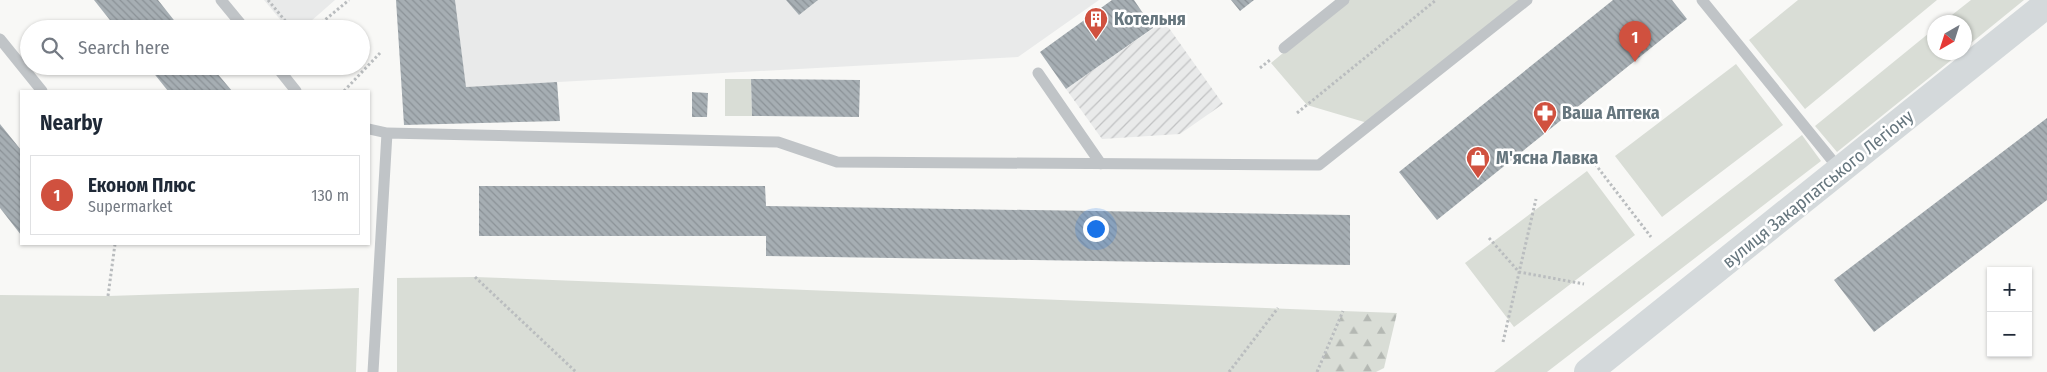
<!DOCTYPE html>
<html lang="en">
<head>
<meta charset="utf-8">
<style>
  :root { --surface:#fff; --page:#f2f2f3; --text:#1f2937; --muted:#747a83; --line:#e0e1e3; --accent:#d0513f }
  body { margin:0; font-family:"Fira Sans Condensed",sans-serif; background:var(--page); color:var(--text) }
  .controls { position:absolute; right:15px; bottom:15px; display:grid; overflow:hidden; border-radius:0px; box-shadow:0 1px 4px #0004 }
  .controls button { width:45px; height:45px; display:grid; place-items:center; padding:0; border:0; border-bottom:1px solid var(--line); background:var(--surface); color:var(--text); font:25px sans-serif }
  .compass { position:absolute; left:1927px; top:15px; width:45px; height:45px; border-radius:50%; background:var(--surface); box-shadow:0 1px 4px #0004; rotate:219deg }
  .you { position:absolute; left:1095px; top:228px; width:18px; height:18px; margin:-12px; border:4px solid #fff; border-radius:50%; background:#1a73e8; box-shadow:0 0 0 8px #1a73e833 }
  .badge { display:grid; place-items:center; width:32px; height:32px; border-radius:50%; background:var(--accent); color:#fff; font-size:16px; font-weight:700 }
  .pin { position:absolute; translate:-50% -41px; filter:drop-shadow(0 1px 2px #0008) }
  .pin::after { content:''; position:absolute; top:26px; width:18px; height:15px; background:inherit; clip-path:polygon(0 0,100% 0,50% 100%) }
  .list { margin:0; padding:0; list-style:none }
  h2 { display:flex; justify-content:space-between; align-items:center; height:65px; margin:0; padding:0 20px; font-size:21px }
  h2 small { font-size:16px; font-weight:400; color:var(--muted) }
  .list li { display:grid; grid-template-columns:32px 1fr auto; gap:15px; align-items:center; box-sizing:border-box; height:80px; margin:0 10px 10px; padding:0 10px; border:1px solid var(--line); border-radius:0px }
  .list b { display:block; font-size:19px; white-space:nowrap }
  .list p { margin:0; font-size:16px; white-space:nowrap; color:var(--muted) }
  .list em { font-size:16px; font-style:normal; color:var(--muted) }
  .icon { flex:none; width:28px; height:28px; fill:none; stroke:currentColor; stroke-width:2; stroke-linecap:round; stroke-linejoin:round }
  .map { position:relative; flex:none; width:2047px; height:372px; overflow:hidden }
  .search { position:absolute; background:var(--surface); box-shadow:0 1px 4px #0004; left:20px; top:20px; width:350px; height:55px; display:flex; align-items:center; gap:12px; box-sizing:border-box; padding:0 18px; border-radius:28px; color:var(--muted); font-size:19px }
  .panel { position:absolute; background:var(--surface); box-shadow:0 1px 4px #0004; left:20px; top:90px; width:350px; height:155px; border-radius:0px }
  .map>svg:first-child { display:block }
</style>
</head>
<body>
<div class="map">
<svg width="2047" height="372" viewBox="0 0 2047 372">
  <defs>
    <pattern id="industrial-furrows" width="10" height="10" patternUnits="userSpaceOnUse" patternTransform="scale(1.25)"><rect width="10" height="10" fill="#e9eaea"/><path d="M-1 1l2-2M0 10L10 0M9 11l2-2" fill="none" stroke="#c1c2c3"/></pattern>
    <pattern id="forest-firs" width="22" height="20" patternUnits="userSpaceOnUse" patternTransform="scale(1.25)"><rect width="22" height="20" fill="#d9ddd6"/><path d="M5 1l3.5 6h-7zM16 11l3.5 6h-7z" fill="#b4b8b3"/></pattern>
    <pattern id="building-back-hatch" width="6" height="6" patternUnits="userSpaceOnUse" patternTransform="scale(1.25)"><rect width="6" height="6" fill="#a6aeb3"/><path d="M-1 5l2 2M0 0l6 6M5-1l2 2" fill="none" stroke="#8b9297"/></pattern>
  </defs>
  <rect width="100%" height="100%" fill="#f8f8f6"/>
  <path fill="#e9eaea" d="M264,0H335L302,29H288Z
    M455,0H1099L1018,57L466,87Z"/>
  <path fill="url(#industrial-furrows)" d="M1164,21L1223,104L1180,134L1102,139L1066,89Z"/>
  <path fill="#d9ddd6" d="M1347,0H1527L1371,124L1307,105L1271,63Z
    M1798,0H1937L1805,109L1749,40Z
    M1971,0H2024L1965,48L1964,22H1943Z
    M1934,29V52L1960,53L1837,152L1815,126Z
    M1736,64L1783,125L1662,217L1615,156Z
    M725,79H751L752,116H725Z
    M1802,135L1821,161L1547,372H1494Z
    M1587,171L1635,235L1514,327L1465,263Z
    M475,277L1343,311L1317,372H397V278Z
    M359,288L356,372H0V295L108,296Z"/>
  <path fill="url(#forest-firs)" d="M1343,311L1397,313L1384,368L1376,372H1317Z"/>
  <path fill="url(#building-back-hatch)" d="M94,0H158L181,29H117Z
    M396,0H455L466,87L557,82L560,121L404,125Z
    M786,0H818L799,15Z
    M1112,0H1134L1153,28L1066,89L1040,52Z
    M1231,0H1254L1240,11Z
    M1613,0H1672L1687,19L1437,220L1399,172Z
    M148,66H211L232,91H168Z
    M751,79L860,80L859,117L752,116Z
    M692,92L708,93L707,117H692Z
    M2047,118V200L1874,332L1834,280Z
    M0,124L21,150V235L0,208Z
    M479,186H765L766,206L1350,215V265L766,256V236H479Z"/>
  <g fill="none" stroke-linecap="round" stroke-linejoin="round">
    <path stroke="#babdbf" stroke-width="3" stroke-dasharray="2.5 2.5" stroke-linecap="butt" d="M268,0L292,29
      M314,29L349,0
      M1260,68L1270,60
      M344,91L380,53
      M1297,113L1436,0
      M1589,156L1651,237
      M1489,238L1519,272L1584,284
      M475,277L576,372
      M108,296L115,244
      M1503,342L1536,199
      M1229,372L1278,308
      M1317,372L1343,311"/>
    <path stroke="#c0c4c7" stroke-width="11" d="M221,0L245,29
      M1702,0L1840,170
      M0,39L42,91
      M1284,48L1344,0
      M276,66L296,91
      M1038,73L1101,164
      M369,129L387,133L373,372
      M387,133L778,142L837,162L1319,165L1527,0"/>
    <path stroke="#d4d9db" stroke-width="28" d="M1588,372L2047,4"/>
  </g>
  <defs>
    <g id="building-pin" transform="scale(1.25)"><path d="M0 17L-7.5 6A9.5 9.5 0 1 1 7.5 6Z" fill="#d0513f" stroke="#fff"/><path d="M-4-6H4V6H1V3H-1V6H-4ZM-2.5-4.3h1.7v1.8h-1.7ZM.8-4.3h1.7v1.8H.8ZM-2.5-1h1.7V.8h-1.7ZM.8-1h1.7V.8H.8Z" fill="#fff"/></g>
    <g id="pharmacy-pin" transform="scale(1.25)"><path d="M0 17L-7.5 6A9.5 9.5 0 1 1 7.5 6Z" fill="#d0513f" stroke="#fff"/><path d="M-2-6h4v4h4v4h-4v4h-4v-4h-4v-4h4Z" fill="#fff"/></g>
    <g id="shop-pin" transform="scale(1.25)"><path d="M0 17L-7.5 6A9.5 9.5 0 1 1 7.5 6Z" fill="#d0513f" stroke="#fff"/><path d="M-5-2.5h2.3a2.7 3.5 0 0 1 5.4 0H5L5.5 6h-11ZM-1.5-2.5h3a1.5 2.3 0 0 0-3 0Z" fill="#fff"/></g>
  </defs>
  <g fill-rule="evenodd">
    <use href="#building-pin" x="1096" y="19"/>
    <use href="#pharmacy-pin" x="1545" y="113"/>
    <use href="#shop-pin" x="1478" y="158"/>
  </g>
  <g text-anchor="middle" stroke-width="5" stroke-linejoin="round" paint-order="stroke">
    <g font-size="18" font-weight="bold" fill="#66767e" stroke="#fff" text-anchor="start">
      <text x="1114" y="25">Котельня</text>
      <text x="1562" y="119">Ваша Аптека</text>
      <text x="1496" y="164">М'ясна Лавка</text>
    </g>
    <g font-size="18" fill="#66767e" stroke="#fff">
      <text transform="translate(1818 189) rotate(-39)" y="6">вулиця Закарпатського Легіону</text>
    </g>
  </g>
</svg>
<div class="controls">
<button>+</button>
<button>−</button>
</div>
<svg class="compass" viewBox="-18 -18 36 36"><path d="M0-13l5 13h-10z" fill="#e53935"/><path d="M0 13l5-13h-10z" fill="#747a83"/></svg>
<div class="you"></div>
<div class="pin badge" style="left:1635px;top:62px">1</div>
<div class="search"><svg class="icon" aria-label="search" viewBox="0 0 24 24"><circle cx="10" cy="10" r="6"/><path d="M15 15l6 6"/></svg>Search here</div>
<section class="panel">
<h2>Nearby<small></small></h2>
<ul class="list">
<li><span class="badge">1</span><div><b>Економ Плюс</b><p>Supermarket</p></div><em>130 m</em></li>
</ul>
</section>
</div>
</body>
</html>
